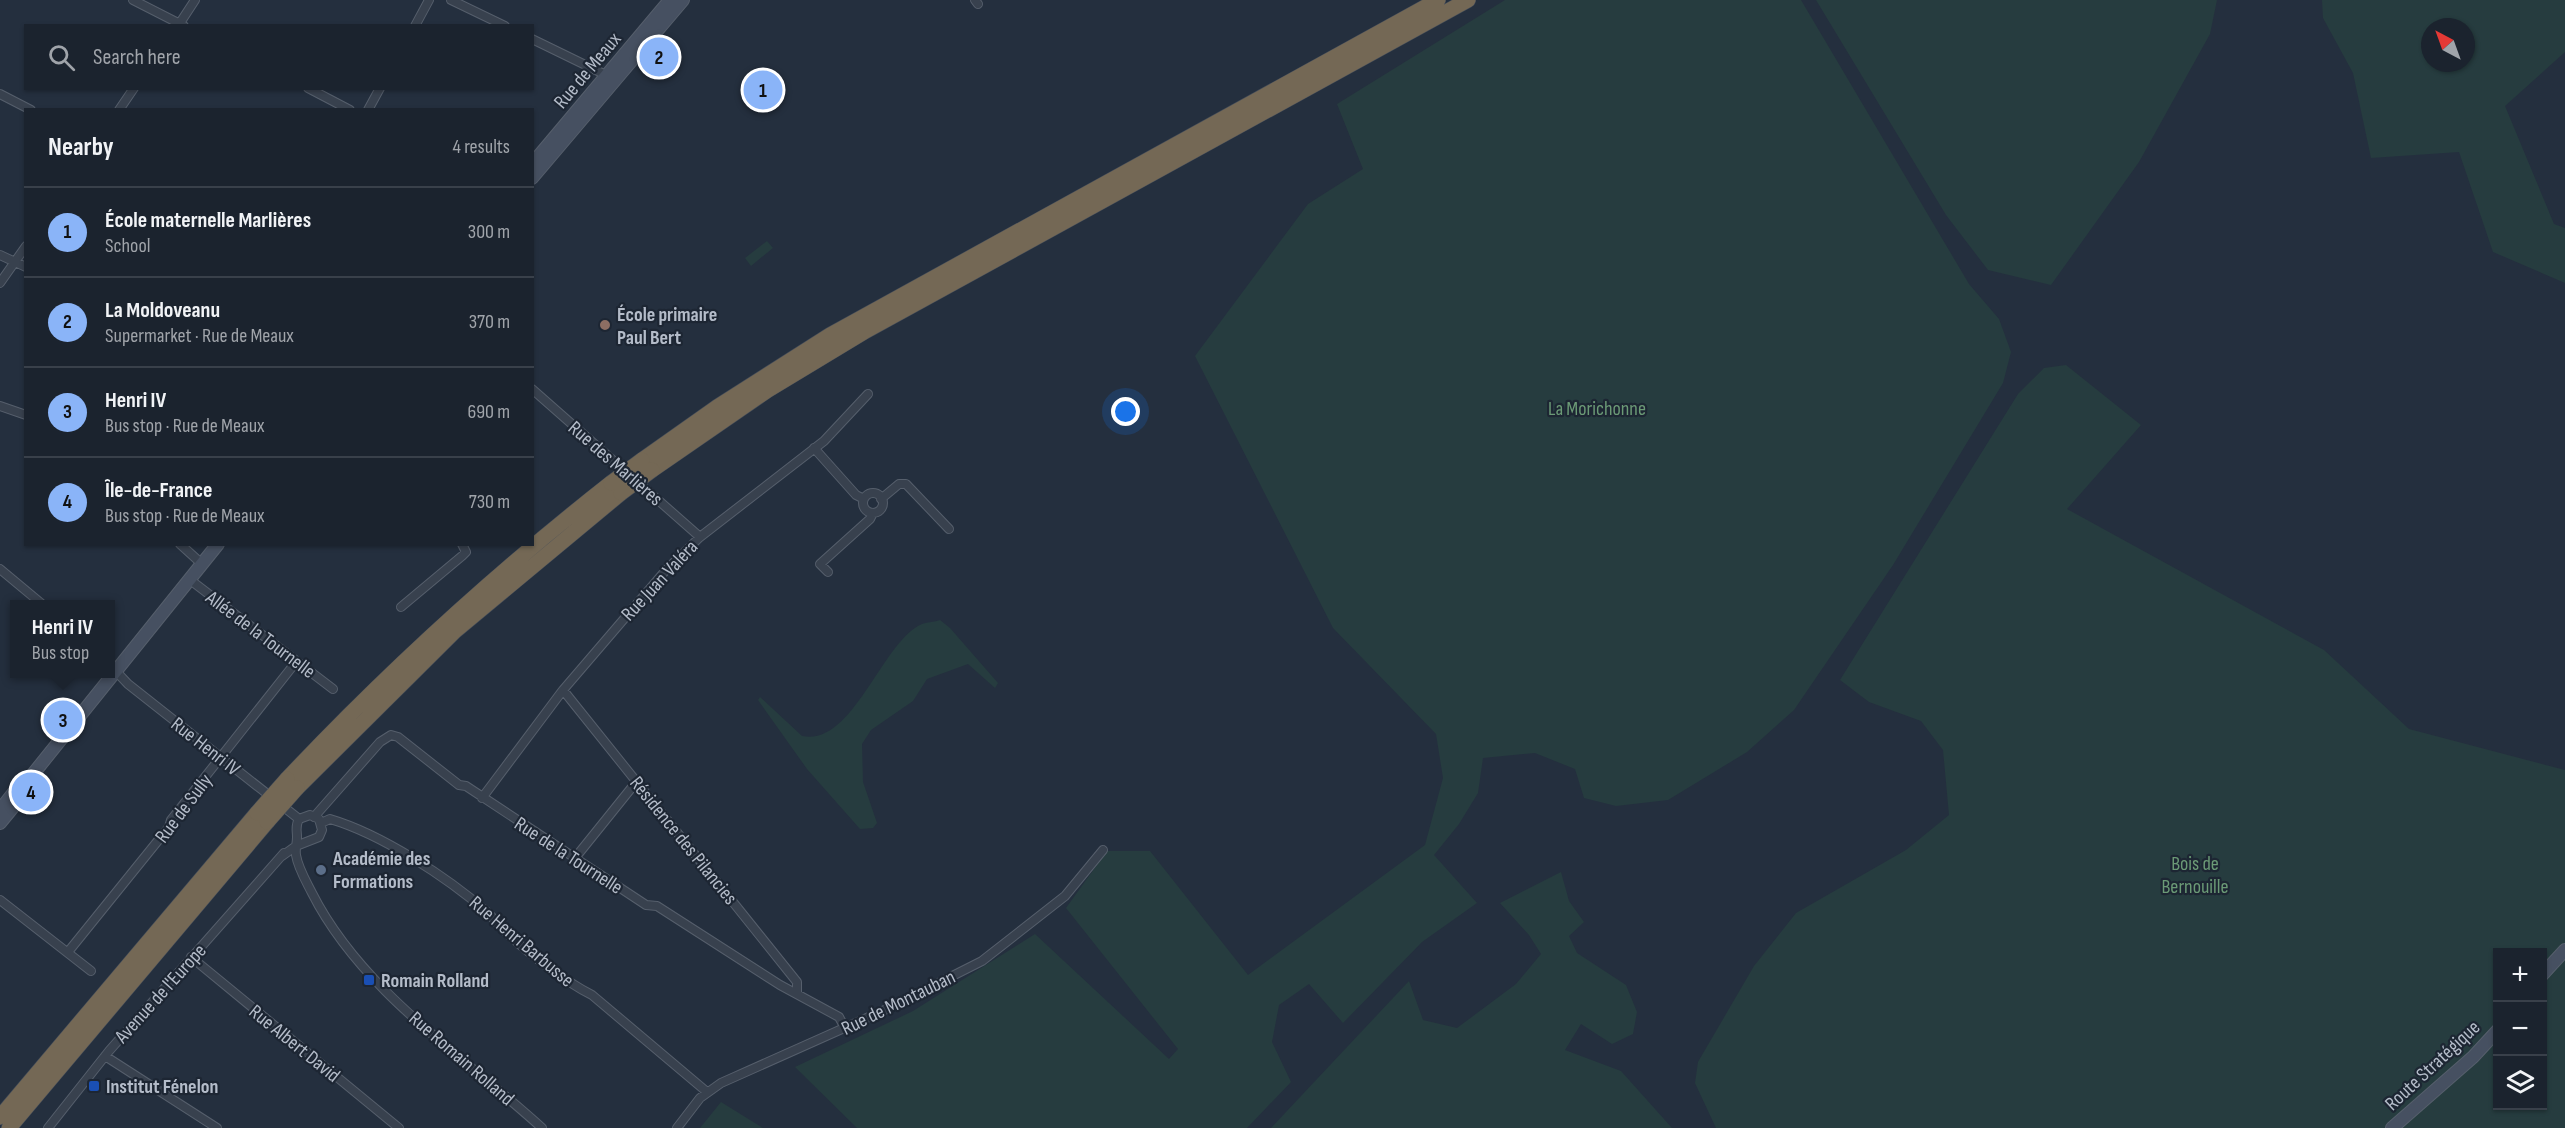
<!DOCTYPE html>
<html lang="en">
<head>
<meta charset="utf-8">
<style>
  :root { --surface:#1b232e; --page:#242b36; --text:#f1f3f6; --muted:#a0a4aa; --line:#39404a; --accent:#8ab4f8 }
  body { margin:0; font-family:"Sofia Sans Condensed",sans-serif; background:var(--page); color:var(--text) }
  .controls { position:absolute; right:18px; bottom:18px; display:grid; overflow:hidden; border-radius:0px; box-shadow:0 2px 4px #0004 }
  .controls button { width:54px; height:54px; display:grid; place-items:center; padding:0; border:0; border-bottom:2px solid var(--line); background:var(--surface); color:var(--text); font:30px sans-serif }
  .compass { position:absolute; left:2421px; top:18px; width:54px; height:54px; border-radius:50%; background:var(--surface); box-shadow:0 2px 4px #0004; rotate:319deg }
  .you { position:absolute; left:1126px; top:412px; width:21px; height:21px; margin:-15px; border:4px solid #fff; border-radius:50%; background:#1a73e8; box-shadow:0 0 0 9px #1a73e833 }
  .badge { display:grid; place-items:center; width:39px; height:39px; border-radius:50%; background:var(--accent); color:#111; font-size:20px; font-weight:700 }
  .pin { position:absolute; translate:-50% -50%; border:3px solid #fff; box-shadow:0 2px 6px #0006 }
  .popup { position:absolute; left:10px; top:600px; width:105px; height:78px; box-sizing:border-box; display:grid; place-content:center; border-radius:0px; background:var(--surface); filter:drop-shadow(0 2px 4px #0005); font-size:20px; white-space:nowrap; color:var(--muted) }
  .popup b { font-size:22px; color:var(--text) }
  .popup::after { content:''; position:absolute; left:50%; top:100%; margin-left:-12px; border:12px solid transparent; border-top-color:var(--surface) }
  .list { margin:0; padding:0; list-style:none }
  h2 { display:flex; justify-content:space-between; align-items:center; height:78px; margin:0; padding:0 24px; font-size:26px }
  h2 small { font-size:20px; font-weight:400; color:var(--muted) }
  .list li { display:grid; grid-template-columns:39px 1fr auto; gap:18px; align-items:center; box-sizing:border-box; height:90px; padding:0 24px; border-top:2px solid var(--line) }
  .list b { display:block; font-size:22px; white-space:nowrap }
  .list p { margin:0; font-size:20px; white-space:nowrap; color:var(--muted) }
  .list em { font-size:20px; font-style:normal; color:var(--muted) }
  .icon { flex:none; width:33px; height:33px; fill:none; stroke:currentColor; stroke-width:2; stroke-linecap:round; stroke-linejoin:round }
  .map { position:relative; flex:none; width:2565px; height:1128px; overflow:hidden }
  .search { position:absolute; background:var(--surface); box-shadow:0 2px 4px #0004; left:24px; top:24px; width:510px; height:66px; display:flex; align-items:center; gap:15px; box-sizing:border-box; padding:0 21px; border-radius:0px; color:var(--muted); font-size:22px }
  .panel { position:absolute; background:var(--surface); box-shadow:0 2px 4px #0004; left:24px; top:108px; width:510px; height:438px; border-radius:0px }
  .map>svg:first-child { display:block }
</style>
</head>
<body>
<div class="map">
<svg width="2565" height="1128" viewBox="0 0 2565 1128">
  <rect width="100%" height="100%" fill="#242f3e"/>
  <path fill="#263c3f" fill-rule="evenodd" d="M1505,0H1801L1969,284L1999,319L2011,352L2003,383L1893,565L1794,710L1747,752L1668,800L1616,806L1584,798L1575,769L1535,753L1483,758L1478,793L1459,824L1434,855L1477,903L1422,942L1343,1023L1309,984L1279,1005L1272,1042L1291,1082L1247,1128H857L795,1067L913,1011L1035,934L1169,1059L1178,1049L1066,908L1107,851H1150L1248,975L1425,845L1443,778L1436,734L1333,628L1195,356L1308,204L1363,169L1337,104Z
    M1816,0H2217L2210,34L2139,162L2051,285L1988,270L1946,215Z
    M2322,0H2565V52L2505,106L2554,224L2565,228V283L2493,252L2459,152L2371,158L2353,73L2323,18ZM2430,27H2466V63H2430Z
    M767,241L773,248L751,266L745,258Z
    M2066,365L2141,425L2067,509L2324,650L2409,729L2565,770V1128H1716L1695,1083L1698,1062L1754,966L1796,913L1906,850L1949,815L1943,750L1921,721L1869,702L1840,680L2018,394L2044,368ZM2498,952H2542V1106H2498Z
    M940,620L950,628L998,683L995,688L968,664L927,679L913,701L871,730L862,744L863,782L877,823L873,828L860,829L807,769L758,700L760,697L802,736C853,747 882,641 922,624C928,622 935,622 940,620Z
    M1561,872L1569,901L1584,922L1569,936L1577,953L1626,985L1637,1012L1633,1034L1612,1044L1581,1024L1565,1050L1621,1071L1672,1128H1271L1409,981L1423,1020L1457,1028L1516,984L1541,954L1529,935L1500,903Z
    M721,1102L763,1128H700Z"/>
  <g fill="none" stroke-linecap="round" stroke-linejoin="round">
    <g stroke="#565f6c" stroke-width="10">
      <path id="street" d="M133,0L184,26
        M451,0L505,26
        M975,0L978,4
        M178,26L195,0
        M415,26L429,0
        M532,39L610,77
        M308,88L350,110
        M0,94L31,110
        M119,110L134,88
        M368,110L380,88
        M0,255L26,267
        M0,283L26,246
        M532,389L700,537
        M0,406L26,415
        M814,448L856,495L864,499
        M863 503a10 10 0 1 1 20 0a10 10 0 1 1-20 0Z
        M881,499L899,484H906L949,529
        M180,544L202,564
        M0,569L42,604
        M828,572L820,564L870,519L873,513
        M189,579L333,689
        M401,607L462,556L466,552L462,544
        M111,666L128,684L299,819
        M563,690L797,982V993
        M482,798L563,690L666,570L700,537L824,441L868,394
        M314,817L380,742L391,735L398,737L459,785L466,786L646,905L657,906L780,985L839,1017L845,1028
        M321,823L330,819C381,834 447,877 487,912C492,916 495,922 500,926C521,948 564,981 592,995L707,1092
        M282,856L296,846L319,837L322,830L319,819L310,815L299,819C295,826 297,830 297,837C297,843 295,849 296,855C298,868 306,881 312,893C361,990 463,1056 542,1128
        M575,858L637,781
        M0,900L91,971
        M68,952L169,827L171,820L296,662
        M191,957L399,1128
        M105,1056L217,1128
        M48,1128L109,1051L284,853
        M677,1128L700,1098L721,1083L889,1008L982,961L1065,896L1103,850"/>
    </g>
    <g stroke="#565f6c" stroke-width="14">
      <path id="secondary" d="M532,164L670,0
        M532,178L683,0
        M0,810L18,787L29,779L218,544
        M0,823L14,806
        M2542,975L2565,950
        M2392,1128L2473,1057L2498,1030"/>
    </g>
    <g stroke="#434c59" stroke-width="16">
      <path id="highway" d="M642,460L717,407L830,335L1438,0
        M652,470L768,390L864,332L1468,0
        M287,779C388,672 495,574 611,483
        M297,788L455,631L621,493
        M0,1117L257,813
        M9,1128L267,822"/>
    </g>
    <use href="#street" stroke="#38414e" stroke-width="8"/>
    <use href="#secondary" stroke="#465061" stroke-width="12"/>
    <use href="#highway" stroke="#746855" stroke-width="15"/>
    <g stroke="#434c59" stroke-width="16" stroke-linecap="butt">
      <path id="highway-bridge" d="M611,483L642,460
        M621,493L652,470
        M257,813L287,779
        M267,822L297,788"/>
    </g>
    <use href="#highway-bridge" stroke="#746855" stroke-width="15"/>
  </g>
  <circle fill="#8d6e63" stroke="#1d2633" stroke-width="2" cx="605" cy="325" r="6"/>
  <circle fill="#5c6f8a" stroke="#1d2633" stroke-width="2" cx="321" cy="870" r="6"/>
  <g fill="#1a4fb4" stroke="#1d2633" stroke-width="2">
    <rect x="363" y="974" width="12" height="12" rx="3"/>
    <rect x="88" y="1080" width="12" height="12" rx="3"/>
  </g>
  <g text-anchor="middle" stroke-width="4.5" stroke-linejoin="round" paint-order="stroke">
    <g font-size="20" fill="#b4bcc9" stroke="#1d2633">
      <text transform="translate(587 70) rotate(-50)" y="7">Rue de Meaux</text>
      <text transform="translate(616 463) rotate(41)" y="7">Rue des Marlières</text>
      <text transform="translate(659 580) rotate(-47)" y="7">Rue Juan Valéra</text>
      <text transform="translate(261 634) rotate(37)" y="7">Allée de la Tournelle</text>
      <text transform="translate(206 746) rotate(38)" y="7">Rue Henri IV</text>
      <text transform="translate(183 808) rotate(-53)" y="7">Rue de Sully</text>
      <text transform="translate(684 840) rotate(51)" y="7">Résidence des Pilancies</text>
      <text transform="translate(569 855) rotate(33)" y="7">Rue de la Tournelle</text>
      <text transform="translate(522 941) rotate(40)" y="7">Rue Henri Barbusse</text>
      <text transform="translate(160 993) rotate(-48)" y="7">Avenue de l'Europe</text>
      <text transform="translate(898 1002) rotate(-26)" y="7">Rue de Montauban</text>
      <text transform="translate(295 1043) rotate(39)" y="7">Rue Albert David</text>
      <text transform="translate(462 1058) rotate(41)" y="7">Rue Romain Rolland</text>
      <text transform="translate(2432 1065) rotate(-43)" y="7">Route Stratégique</text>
    </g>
    <g font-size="20" font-weight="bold" fill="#b4bcc9" stroke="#1d2633" text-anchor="start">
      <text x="617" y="321">École primaire<tspan x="617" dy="23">Paul Bert</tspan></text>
      <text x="333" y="865">Académie des<tspan x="333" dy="23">Formations</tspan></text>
      <text x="381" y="987">Romain Rolland</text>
      <text x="106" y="1093">Institut Fénelon</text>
    </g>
    <g font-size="20" fill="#6b9a76" stroke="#1d2633">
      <text x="1597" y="415">La Morichonne</text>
      <text x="2195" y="870">Bois de<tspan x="2195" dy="23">Bernouille</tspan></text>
    </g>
  </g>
</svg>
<div class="controls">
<button>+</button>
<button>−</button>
<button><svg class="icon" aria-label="layers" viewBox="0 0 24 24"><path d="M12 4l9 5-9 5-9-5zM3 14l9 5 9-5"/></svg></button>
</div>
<svg class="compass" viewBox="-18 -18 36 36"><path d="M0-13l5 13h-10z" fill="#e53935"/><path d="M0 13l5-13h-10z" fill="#a0a4aa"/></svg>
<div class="you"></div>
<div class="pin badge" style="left:763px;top:90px">1</div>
<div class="pin badge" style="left:659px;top:57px">2</div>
<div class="pin badge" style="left:63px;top:720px">3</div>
<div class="popup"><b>Henri IV</b>Bus stop</div>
<div class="pin badge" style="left:31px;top:792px">4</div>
<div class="search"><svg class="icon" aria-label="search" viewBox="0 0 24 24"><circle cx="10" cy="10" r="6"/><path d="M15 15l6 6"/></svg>Search here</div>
<section class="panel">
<h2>Nearby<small>4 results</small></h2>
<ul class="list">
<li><span class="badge">1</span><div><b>École maternelle Marlières</b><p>School</p></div><em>300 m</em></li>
<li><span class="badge">2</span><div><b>La Moldoveanu</b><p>Supermarket · Rue de Meaux</p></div><em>370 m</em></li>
<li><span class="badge">3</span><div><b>Henri IV</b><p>Bus stop · Rue de Meaux</p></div><em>690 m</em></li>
<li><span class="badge">4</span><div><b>Île-de-France</b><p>Bus stop · Rue de Meaux</p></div><em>730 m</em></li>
</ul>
</section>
</div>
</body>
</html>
